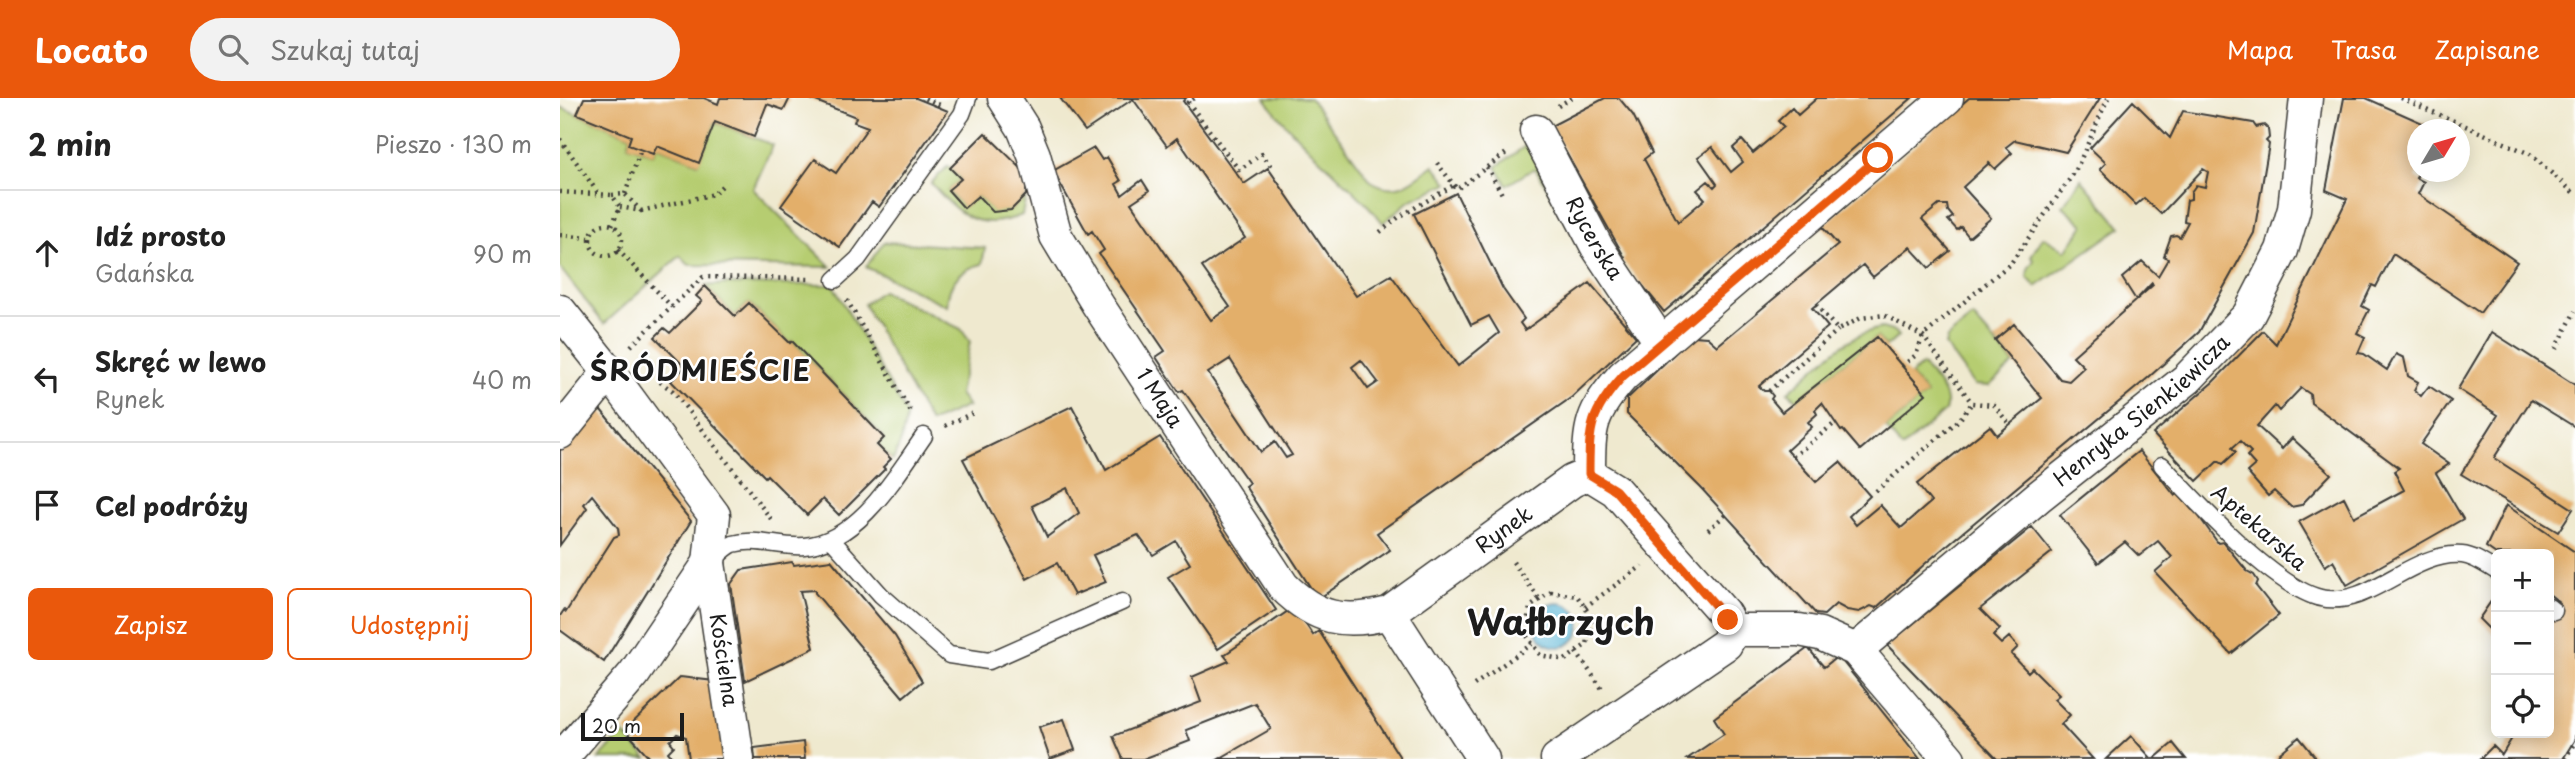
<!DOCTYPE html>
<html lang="pl">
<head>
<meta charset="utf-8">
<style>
  :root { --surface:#fff; --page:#f2f2f2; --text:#222; --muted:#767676; --line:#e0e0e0; --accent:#ea580c }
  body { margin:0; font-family:"Playpen Sans",sans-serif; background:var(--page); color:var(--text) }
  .controls { position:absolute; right:21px; bottom:21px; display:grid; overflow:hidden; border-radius:10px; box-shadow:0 4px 18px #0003 }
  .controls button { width:63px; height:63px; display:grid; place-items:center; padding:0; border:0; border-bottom:2px solid var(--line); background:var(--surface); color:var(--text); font:35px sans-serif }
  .compass { position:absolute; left:1847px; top:21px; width:63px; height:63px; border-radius:50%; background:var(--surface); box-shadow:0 4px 18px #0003; rotate:52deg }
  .scale { position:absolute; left:21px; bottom:18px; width:103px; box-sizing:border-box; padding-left:7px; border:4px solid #1c1c1c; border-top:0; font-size:19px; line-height:24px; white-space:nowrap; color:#1c1c1c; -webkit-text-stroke:5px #fff; paint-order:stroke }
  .stop { position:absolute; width:21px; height:21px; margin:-16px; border:5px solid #ea580c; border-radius:50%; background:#fff }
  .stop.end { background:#ea580c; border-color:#fff; box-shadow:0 2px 7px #0008 }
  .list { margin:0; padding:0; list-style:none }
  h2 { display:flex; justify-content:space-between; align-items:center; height:91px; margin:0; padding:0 28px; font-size:30px }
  h2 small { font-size:23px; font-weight:400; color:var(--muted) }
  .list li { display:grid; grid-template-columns:46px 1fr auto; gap:21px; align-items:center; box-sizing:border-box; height:126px; padding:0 28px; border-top:2px solid var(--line) }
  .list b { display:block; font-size:26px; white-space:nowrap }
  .list p { margin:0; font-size:23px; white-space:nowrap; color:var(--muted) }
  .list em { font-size:23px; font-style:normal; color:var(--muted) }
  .actions { display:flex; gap:14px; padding:21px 28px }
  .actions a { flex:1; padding:16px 0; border:2px solid var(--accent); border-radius:10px; text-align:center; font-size:24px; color:var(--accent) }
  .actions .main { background:var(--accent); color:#fff }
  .icon { flex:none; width:38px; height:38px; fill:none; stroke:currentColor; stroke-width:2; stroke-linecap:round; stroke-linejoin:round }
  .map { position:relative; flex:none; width:2015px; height:661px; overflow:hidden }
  header { display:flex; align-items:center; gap:42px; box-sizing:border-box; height:98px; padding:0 35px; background:var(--accent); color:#fff }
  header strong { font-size:33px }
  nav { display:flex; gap:38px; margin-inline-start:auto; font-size:24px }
  .search { width:490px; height:63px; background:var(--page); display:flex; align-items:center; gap:18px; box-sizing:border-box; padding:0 24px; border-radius:38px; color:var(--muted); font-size:26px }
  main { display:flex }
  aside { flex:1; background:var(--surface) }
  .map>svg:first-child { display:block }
</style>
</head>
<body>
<header>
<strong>Locato</strong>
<div class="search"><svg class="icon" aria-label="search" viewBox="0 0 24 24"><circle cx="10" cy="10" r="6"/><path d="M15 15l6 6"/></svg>Szukaj tutaj</div>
<nav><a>Mapa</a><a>Trasa</a><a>Zapisane</a></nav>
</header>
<main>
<aside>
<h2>2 min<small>Pieszo · 130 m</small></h2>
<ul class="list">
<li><svg class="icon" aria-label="ahead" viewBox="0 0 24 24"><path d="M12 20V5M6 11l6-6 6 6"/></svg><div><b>Idź prosto</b><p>Gdańska</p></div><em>90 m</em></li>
<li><svg class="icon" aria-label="left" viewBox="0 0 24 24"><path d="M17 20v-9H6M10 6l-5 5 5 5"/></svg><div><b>Skręć w lewo</b><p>Rynek</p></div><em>40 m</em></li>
<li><svg class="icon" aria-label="arrive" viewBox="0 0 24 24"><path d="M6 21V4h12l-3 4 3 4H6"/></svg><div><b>Cel podróży</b></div></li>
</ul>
<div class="actions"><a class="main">Zapisz</a><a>Udostępnij</a></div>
</aside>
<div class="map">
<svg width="2015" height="661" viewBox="0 0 2015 661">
  <rect width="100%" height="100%" fill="#fff"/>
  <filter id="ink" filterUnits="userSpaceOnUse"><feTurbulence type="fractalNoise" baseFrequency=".0143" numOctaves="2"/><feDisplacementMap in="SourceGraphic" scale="14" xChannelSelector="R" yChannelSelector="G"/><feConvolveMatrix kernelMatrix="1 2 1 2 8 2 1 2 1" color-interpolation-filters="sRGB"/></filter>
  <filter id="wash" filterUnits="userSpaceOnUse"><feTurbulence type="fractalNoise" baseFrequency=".00686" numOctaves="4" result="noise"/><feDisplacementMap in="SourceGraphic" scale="28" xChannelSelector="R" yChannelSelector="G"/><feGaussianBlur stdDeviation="1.57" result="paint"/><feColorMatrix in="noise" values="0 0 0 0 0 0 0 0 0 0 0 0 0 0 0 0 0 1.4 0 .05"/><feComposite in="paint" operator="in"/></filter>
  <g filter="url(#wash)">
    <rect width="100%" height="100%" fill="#efe9cf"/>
    <path fill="#b6cd71" stroke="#697446" stroke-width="2" d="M705,0H750L811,83C838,99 852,83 874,67L888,85L849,103L823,125C787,80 737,47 705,0Z
      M0,9L71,38L68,47L93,56L97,48L138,65L155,24L213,47L193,91L271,169L129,167L120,158L44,226L0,170Z
      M968,46L998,107L975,70L947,87L936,69Z
      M388,68L401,81L388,93L404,109L418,98L433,113L451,112L466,97L462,117C418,135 399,117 371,85Z
      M1521,81L1561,129L1476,189L1467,179L1468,171L1474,162L1471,158L1483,139L1506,153L1524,127L1503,108Z
      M324,144L425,150L422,166C399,171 388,185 387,208L306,169Z
      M165,186L273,187L347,317L341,343L333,362L317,347L324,339L232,243L230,245L189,205L175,218L145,188Z
      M322,193L401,231L410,244L399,296L408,308L370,325L304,206Z
      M1413,219L1454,266L1429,288L1414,287L1385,247L1387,240Z
      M1322,230L1335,234L1339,238L1326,249L1317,239L1238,302L1228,294C1257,270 1284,236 1322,230Z
      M1362,267C1373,280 1391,295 1385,313L1342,350L1326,330L1366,296L1350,277Z
      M63,635L87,661H39Z"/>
    <path fill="#55b3d4" stroke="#386878" stroke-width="2" d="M976 527a22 22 0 1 1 44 0a22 22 0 1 1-44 0Z"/>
    <g id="blocks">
      <path fill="#e3af6a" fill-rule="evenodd" d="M24,0H144L158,6L160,0H230L224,12L207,6L194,39L155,24L139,65L97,48L93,56L68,47L71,38L17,16Z
        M248,0H356L388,13L319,109L312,104L280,149L221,108L255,61L276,75L308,29L294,24L296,19Z
        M500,0H626L623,3L684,86L708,70L796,198L831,177L898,268L939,235L929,218L911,227L854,116L896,95L943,191L964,221L960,225L965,232L1030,185L1076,239L1012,299L817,435L830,452L758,501L685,388L689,385L623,292L619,294L596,259L605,253L539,156L544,152L532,133L528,136L493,73L534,50L542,62L547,59L561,83L556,86L562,97L582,82L589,93L571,105L651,222L670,209L642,169L685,140L617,40L607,48L573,1L525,33ZM670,261L732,357L726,360L715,344L701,354L648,275ZM801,262L818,284L808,291L792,269Z
        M1045,0H1059L1073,17L1092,55L1084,61L1118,124L1145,101L1137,92L1148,83L1154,89L1157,86L1138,59L1152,49L1171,74L1183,64L1173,50L1182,42L1193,55L1224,29L1218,23L1232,10L1238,17L1257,0H1352L1104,214L1062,162L1065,160L991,28Z
        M1409,0H1540L1506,54L1455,42L1446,49L1452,55L1435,71L1429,65L1403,89L1431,120L1409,139L1401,129L1397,132L1388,122L1393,119L1388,113L1387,107H1379L1362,121L1390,153L1369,170L1350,149L1313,179L1303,167L1252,210L1268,229L1199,288L1204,293H1209L1213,298L1211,301L1222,314L1317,239L1366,296L1300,352L1283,332L1281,333L1262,305L1255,312L1257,316L1248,324L1252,329L1227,352L1256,384L1280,364L1310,398L1289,418L1296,427L1320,407L1341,430L1371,404L1357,386L1430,328L1437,337L1482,300L1435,242L1454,226L1500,281L1509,283L1524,269L1513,258L1593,187L1592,185L1576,202L1562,180L1582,163L1598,178L1608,161L1604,158L1611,138L1616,137L1620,139L1628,124L1624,123L1627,102L1631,101V94L1636,87L1645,89L1648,74L1643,71L1601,116L1584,100L1576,107L1540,71L1546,65L1530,50L1573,3L1610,40L1623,13L1693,25L1696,29L1704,27L1708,31L1709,40L1706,43L1709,46L1694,135L1639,234L1589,279L1367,464L1316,510L1311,508L1299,514L1287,512L1276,506L1264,517L1256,516L1141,390L1067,316V301L1133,238L1147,239L1157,248L1278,147L1262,129Z
        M1784,0H1806L1878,32H1857L1859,74L1856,80L1864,84L1858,96L1957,164L1920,215L1833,156L1816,189L1812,187L1802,208L1809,212L1797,235L1805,239L1798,255L1804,256L1827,272L1836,256L1844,260L1848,278L1858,284L1854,292L1861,298L1869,288L1891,303L1861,346L1889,366L1876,375L1903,421L1787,487L1773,463L1765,468L1739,424L1784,399L1794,419L1844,392L1834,373L1839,370L1751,305L1750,296L1741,290L1719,313L1715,308L1697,328L1722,351L1732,340L1771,376L1741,407L1731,409L1714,393L1708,398L1687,374L1695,367L1687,358L1691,354L1680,343L1672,350L1676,354L1663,366L1658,363L1637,383L1593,336L1653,284L1703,233L1716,246L1787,101L1766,92Z
        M425,35L467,76L466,97L451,112L433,114L418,98L404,110L388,92L401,81L390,70Z
        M145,188L175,218L189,205L230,245L232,243L324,340L317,347L331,361L323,369L325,371L279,417L263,401L247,417L207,377L205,379L111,283L125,269L95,239L104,230L110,235L142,203L136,198Z
        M1932,234L2015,287V329L1971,302L1934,360L2013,411L1998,434L1901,376L1938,317L1898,291Z
        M512,308L546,372L600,339L716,512L658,551L608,479L630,466L616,443L593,457L578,437L533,457L546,484L514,497L497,465L467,481L403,361ZM507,390L519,415L487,439L472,408Z
        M41,312L131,423L44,564L0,532V518L4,512L6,514L54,439L59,437L58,430L32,397L24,406L27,410L0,447V352L29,313Z
        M1579,353L1615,398L1618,396L1632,412L1635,413L1658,445L1663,444L1687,473L1694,477L1698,483L1696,488L1719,517L1671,556L1595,474L1612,459L1598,443L1579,458L1565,444L1538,465L1500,417Z
        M1946,407L2015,454V641L2003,661H1920L1933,648L1942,657L1955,635H1989V519L1991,520L1999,504L1989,496V456H1936L1926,449Z
        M1472,429L1492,454L1420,511L1440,531L1433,538L1441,546L1449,539L1458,549L1451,556L1468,574L1472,570L1499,597L1494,601L1510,617L1501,626L1533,661H1437L1327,547Z
        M271,462L335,538L362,583L343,599L255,495V492L240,493L254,550L185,583L171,486L181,472L232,464L234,467Z
        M1936,496V538L1919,521Z
        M734,509L753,537L759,533L841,661H659L711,631L695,605L626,632L630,643L583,661H563L553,638L641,604L632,579L669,563L664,557Z
        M1248,550L1264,569L1278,558L1360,661H1127L1164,636L1154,620Z
        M120,579L154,583L164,661H129L126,639L117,636L110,643L114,648L108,654L113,660L91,661L65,632Z
        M504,621L515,652L490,661L479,629Z
        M1571,638L1592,661H1546Z
        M1739,639L1757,661H1713Z
        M243,644L245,661H195L194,650Z
        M1613,645L1626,661H1594Z"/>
    </g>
  </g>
  <g filter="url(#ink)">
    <use href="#blocks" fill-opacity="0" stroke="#3c3b37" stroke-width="2"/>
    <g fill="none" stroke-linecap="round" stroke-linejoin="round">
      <g stroke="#3c3b37" stroke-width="19">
        <path id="lane" d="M275,182L298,161L402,16L408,0
          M1602,367C1635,403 1715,490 1761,500C1809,511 1851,453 1902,457C1914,458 1926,467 1936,473
          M271,441L321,497L389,557L429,563L562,504
          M152,463C158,458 166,449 173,446C196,439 220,450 244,448C298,444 336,378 364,338
          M1989,509L1994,513"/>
      </g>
      <g stroke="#3c3b37" stroke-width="35">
        <g id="street">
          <path id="s1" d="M444,0L463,30L474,57L496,138L538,207L723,488C756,521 784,527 829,515L1012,383L1029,376"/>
          <path id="s2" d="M976,33L1037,149L1101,245"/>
          <path id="s3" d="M0,213L49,274L154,417L149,465L178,661"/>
          <path d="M0,335L49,274"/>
          <path d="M1029,376C1029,328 1030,315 1063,278L1387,0"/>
          <path d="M829,515L923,661"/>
          <path d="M1171,532H1239L1260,536L1296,552L1389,661"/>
          <path id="s4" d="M1296,552L1478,399L1627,281L1688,218L1722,152L1734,111L1746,0"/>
          <path d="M1,661L74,576L149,465"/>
          <path d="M997,661L1166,546C1174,534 1170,525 1163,514L1055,392L1029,376"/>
        </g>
      </g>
      <path stroke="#3c3b37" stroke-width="4.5" stroke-dasharray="2 5" stroke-linecap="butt" d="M365,0L380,7
        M634,0L628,4L679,72L702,56L713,71
        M1841,0L1970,56L2015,96
        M998,8L1012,0
        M0,41L38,95
        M877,65L897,91L949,53
        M927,69L942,96
        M0,94L52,97L60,109L52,127
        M65,96L81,51
        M52,97L65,96L81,113L60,109
        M81,113L154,96L162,88
        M30 142a16 16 0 1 1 32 0a16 16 0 1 1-32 0Z
        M820,134L839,119L894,87
        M0,137L29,140
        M58,152L112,209
        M287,202L352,316
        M1256,207L1278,232L1301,220L1324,217L1363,238L1412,305L1434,307L1449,326
        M71,248L143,179L252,181
        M1996,251L2015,213
        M1342,268L1356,257L1363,238L1451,165L1516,72L1548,0
        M100,284L113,293L211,421
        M1209,293L1278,232
        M385,328L413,315
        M1233,359L1275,325
        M1316,393L1400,321L1412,305
        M1148,432L1165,417
        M953,464L980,502
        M991,494L1017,498L1033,521L1027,546L1005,562L980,557L965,535L970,509Z
        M1025,509L1082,468
        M1016,554L1043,592
        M914,587L972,546
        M2005,661L2015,644"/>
      <use href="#lane" stroke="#fff" stroke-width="16"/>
      <use href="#street" stroke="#fff" stroke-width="32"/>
    </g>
  </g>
  <g fill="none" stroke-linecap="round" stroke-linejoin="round" filter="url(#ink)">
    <path stroke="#ea580c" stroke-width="9" d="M1168,522L1055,392L1029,376C1029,328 1030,315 1063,278L1318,60"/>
  </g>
  <g text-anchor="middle" stroke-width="5" stroke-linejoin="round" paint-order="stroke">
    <g font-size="21" fill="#1c1c1c" stroke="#fff">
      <text dy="7" stroke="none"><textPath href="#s2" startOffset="122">Rycerska</textPath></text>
      <text dy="7" stroke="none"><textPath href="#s1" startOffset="341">1 Maja</textPath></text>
      <text dy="7" stroke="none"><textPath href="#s4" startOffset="373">Henryka Sienkiewicza</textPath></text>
      <text transform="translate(1699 430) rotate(41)" y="7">Aptekarska</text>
      <text dy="7" stroke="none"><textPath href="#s1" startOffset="824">Rynek</textPath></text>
      <text dy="7" stroke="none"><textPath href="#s3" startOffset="402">Kościelna</textPath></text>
    </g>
    <g font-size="28" font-weight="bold" letter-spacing="2" fill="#1c1c1c" stroke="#fff">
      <text x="141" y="283">ŚRÓDMIEŚCIE</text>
    </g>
    <g font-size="35" font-weight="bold" fill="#1c1c1c" stroke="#fff">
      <text x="1001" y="537">Wałbrzych</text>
    </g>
  </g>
</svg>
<div class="controls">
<button>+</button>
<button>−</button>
<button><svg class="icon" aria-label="locate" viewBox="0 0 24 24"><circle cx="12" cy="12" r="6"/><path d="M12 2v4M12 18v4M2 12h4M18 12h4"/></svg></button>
</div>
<svg class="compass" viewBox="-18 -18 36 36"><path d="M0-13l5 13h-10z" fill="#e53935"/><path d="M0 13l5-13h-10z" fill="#767676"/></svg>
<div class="scale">20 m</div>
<div class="stop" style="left:1318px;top:60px"></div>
<div class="stop end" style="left:1168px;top:522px"></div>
</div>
</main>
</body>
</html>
